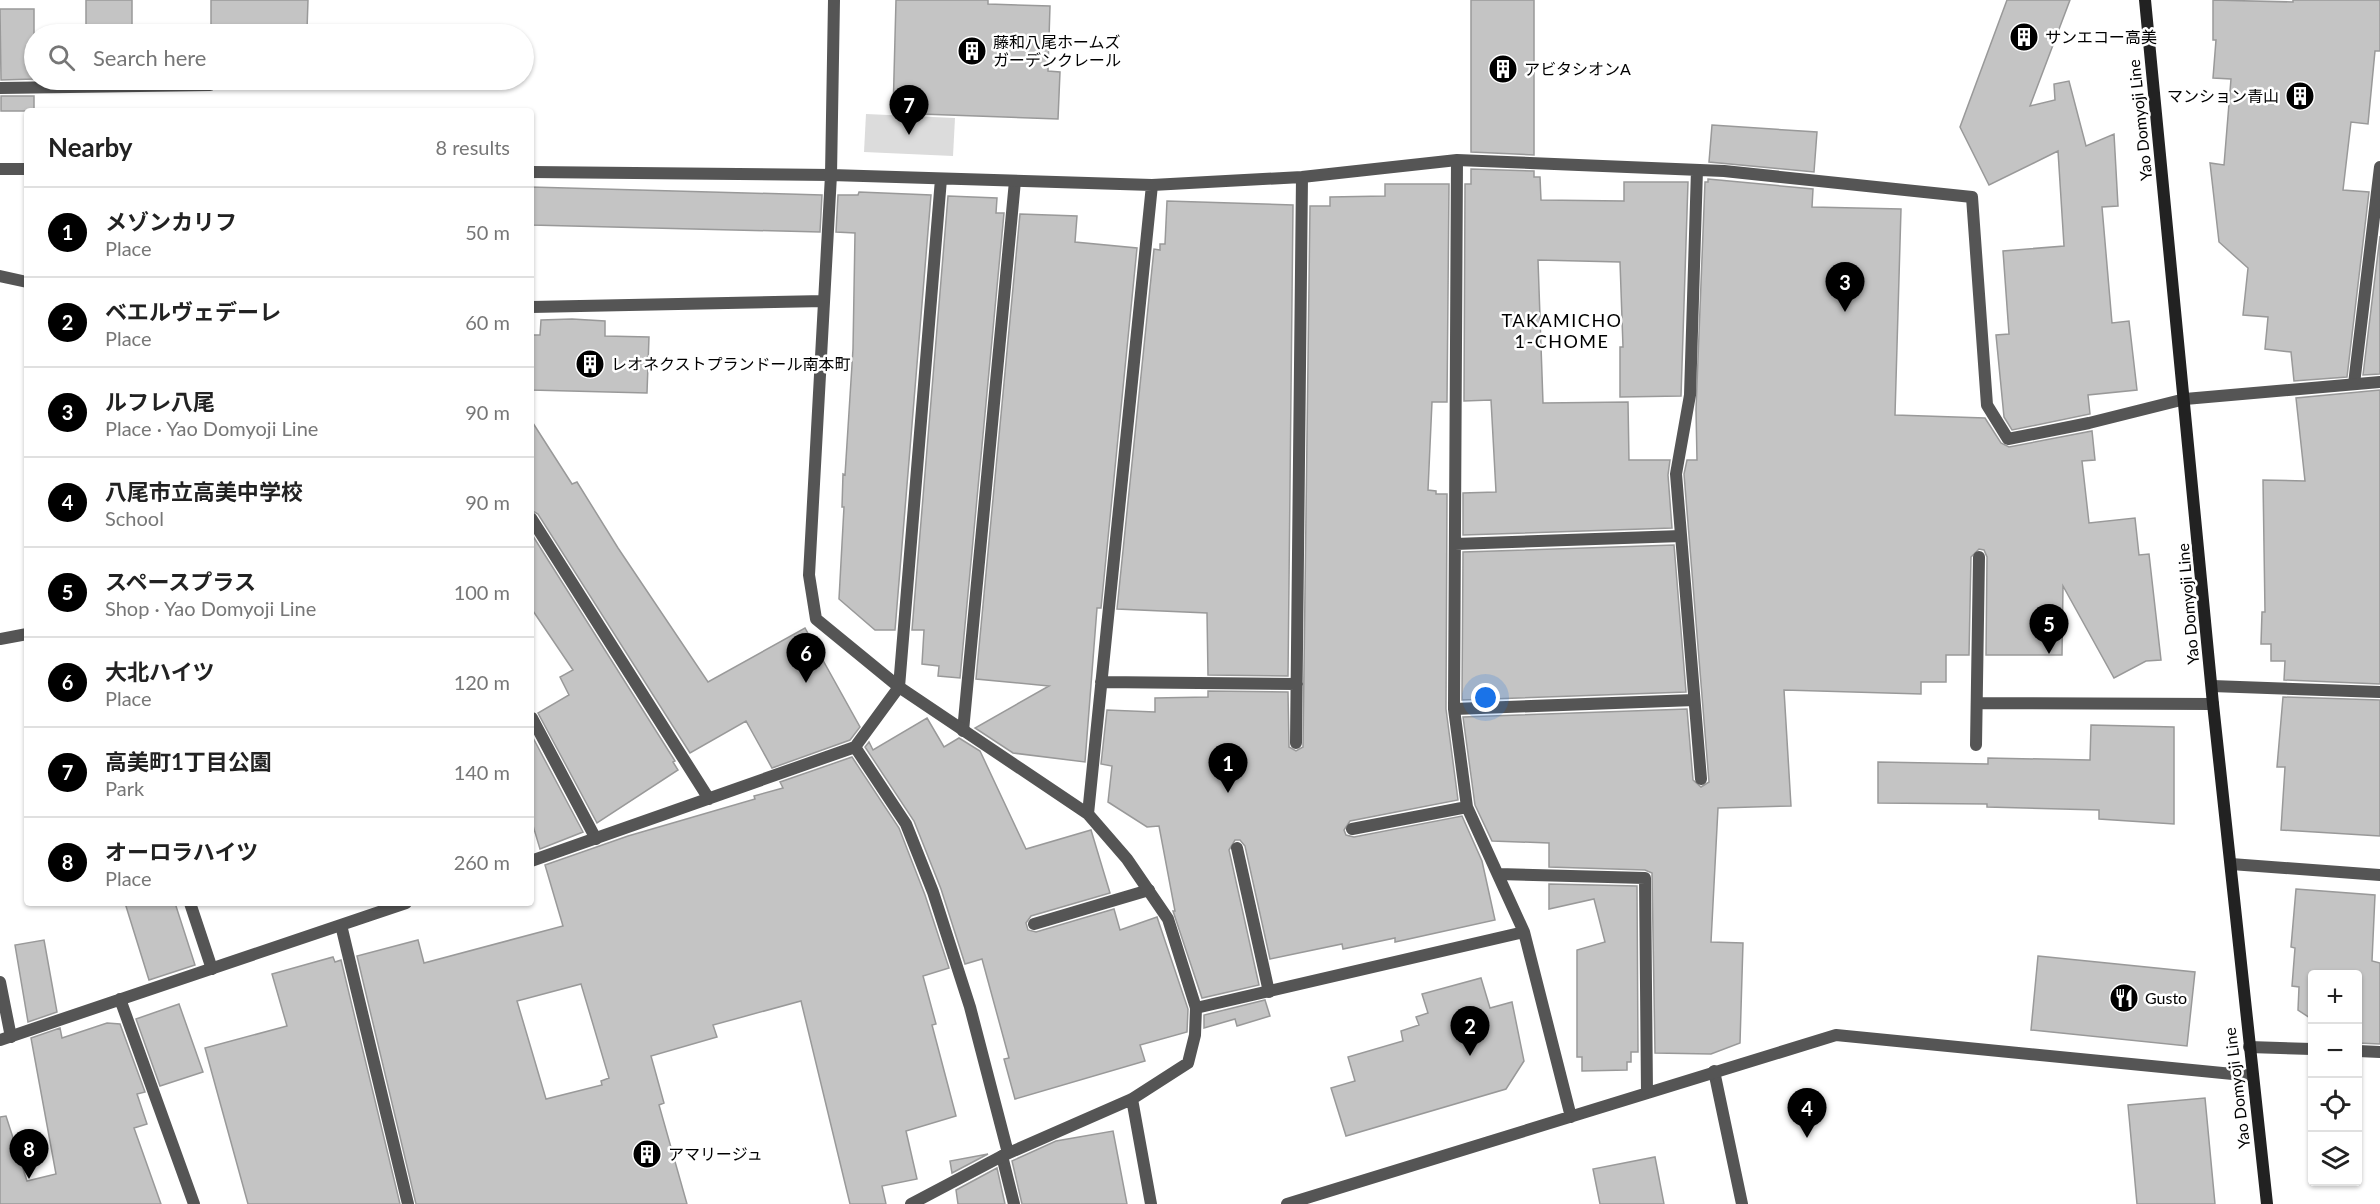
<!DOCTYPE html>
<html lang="en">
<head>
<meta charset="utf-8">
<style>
  :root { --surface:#fff; --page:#f6f6f6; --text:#222; --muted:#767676; --line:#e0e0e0; --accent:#000 }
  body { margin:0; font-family:Lato,"Noto Sans JP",sans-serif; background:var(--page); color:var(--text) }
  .controls { position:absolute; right:18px; bottom:18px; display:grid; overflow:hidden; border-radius:6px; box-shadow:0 2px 4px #0004 }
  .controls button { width:54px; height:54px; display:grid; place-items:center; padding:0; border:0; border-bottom:2px solid var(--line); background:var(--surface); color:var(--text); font:30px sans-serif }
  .you { position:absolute; left:1486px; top:698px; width:21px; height:21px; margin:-15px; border:4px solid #fff; border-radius:50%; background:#1a73e8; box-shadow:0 0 0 9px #1a73e833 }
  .badge { display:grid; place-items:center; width:39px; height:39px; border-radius:50%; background:var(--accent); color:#fff; font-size:20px; font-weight:700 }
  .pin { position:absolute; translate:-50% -50px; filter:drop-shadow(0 2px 3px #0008) }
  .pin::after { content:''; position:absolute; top:32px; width:21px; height:18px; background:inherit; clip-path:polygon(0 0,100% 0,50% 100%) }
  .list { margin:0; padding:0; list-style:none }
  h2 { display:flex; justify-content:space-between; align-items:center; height:78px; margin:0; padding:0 24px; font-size:26px }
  h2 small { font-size:20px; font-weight:400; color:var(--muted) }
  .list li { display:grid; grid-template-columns:39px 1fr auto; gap:18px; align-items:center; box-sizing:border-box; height:90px; padding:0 24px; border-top:2px solid var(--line) }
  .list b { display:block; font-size:22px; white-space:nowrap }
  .list p { margin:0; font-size:20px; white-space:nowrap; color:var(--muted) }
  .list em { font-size:20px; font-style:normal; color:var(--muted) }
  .icon { flex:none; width:33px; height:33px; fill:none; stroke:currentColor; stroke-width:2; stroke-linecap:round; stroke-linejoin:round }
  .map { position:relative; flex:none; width:2380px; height:1204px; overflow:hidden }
  .search { position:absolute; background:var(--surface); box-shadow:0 2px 4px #0004; left:24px; top:24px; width:510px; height:66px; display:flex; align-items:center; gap:15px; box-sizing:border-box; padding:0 21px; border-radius:33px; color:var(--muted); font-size:22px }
  .panel { position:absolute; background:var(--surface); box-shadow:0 2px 4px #0004; left:24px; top:108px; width:510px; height:798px; border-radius:6px }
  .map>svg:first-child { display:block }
</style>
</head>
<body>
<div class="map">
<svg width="2380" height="1204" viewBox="0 0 2380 1204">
  <rect width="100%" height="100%" fill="#fff"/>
  <path fill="#dcdcdc" d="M866,114L955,118L953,156L864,152Z"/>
  <path fill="#c4c4c4" stroke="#999" stroke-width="1.5" fill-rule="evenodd" d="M86,0H132V34H86Z
    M211,0H308L307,30L211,26Z
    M896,0H988V4L1050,6L1048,71L1060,72L1058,119L893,113Z
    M1471,0H1534V155L1471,152Z
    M2007,0H2070L2030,106L2055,100L2054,84L2069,81L2086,146L2114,134L2118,206L2102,207L2112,323L2129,321L2137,390L2088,395L2090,414L2012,430L2004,417L1996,335L2009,334L2003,251L2064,246L2058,151L1989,185L1960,127Z
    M2213,0L2293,2V0H2380V51H2375L2368,124L2351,122L2343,190L2369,192L2347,377L2294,381L2291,352L2265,349L2268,317L2243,315L2248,268L2219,242L2210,163L2224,165L2231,79L2213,78L2216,40H2213Z
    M0,9H34V79L1,80Z
    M1,96H34V111H1Z
    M1712,125L1817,132L1814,172L1709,162Z
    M1471,169L1534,171V177H1540L1541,200L1624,201V182H1688L1681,396L1620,397V347H1623L1620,262L1538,260L1543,403L1628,402L1629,460H1670L1668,475L1672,528L1463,535V493L1496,492L1491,400L1464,401L1465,184H1471Z
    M1708,179L1813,189L1812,207L1901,209L1895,415L1985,418L2001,443L2009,447L2092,431L2095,460L2082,461L2089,523L2135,518L2139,555L2149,554L2161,660L2146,661L2114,678L2063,586L2062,655H1986L1987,557L1984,550L1979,549L1971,557L1969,655H1946V682H1921V694L1784,690L1791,806L1718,808L1711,942L1743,943L1740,1043L1711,1054L1655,1053L1652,873L1645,870L1549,867V843L1492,841L1475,805L1463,717L1687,709L1693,780L1701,787L1709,782L1684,474L1687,460H1697L1696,410L1705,182H1708Z
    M1385,184H1449L1447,402H1432L1428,490L1436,491V494H1447L1446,709L1458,800L1350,821L1344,830L1346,835L1354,837L1462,816L1482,861L1495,920L1395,942V938L1343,949L1342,944L1270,959L1245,846L1240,840H1235L1229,850L1259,985L1202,998L1173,911H1175L1159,826L1147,827L1108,802L1112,766L1101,764L1107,710L1155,712V698L1208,697V691L1288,692L1289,747L1296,751L1303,747L1310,206H1330V197L1385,196Z
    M531,187L822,195L820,232L531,225Z
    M859,192L931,195L895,630H875L839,599L844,507H842L843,474L845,475L853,349L855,233L836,232L838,195H858Z
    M948,196L997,198L996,213H1004L960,678L938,676L939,666L922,664L924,630H912Z
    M1167,201L1293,205L1288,676L1208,675L1207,613L1117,609L1154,249L1160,250V244H1165Z
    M1020,214L1077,216L1075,242L1137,248L1101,608H1097L1085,762L1013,753L975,728L1049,686L976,679Z
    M2380,236V374L2363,375Z
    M572,319L605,321V336L649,337L647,393L531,390V335H540L541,320Z
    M2380,390V684L2284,680L2285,661H2271V644H2261L2262,612H2265L2263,480L2305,481L2296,398Z
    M531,420L572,484L577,482L618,548L708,682L805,628L860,727L850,740L772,768L746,721L690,753L538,514L531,510Z
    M531,533L675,761L673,762L678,770L597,823L538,713L569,695L560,677L573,670L531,608Z
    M1674,545L1686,692L1462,700L1463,552Z
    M2283,697L2380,700V836L2281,830L2285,767H2277Z
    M927,718L944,747L959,738L980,751L1026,849L1091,830L1110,893L1031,916L1026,923L1028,930L1036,932L1114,909L1120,930L1157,917L1188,1009L1187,1032L1140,1045L1145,1061L1015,1099L1004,1059L1009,1058L982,959L965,964L941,889L914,821L865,747L869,742L873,750Z
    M2091,725L2174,727V824L2099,819V810L1987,807V804L1878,803V762L1988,764V758L2090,760Z
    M531,734L583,832L540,849L531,819Z
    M852,757L899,828L925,895L949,968L923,976L936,1024L932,1025L956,1116L906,1131L917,1179L882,1186L886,1204H850L801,1001L713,1025L717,1037L651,1056L664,1103L659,1105L687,1204H416L357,956L418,940L424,963L563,926L545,865L628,836L755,799L754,796L783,788L780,782ZM581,984L609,1078L601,1081L602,1085L546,1099L517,1001Z
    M1549,884L1637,886L1638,1052H1631V1062H1627V1070L1582,1071V1057H1577V950L1605,942L1594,899L1549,909Z
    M2296,889L2375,895L2372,961L2380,963V1044L2358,1043V975H2313V1020L2298,1010L2299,987L2292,986L2295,948L2291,947Z
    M125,903H175L195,965L149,980Z
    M44,940L57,1012L28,1022L15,945Z
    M2038,956L2195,972L2187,1046L2031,1030Z
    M333,957L335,962L341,960L400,1204H248L205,1048L287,1026L272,974Z
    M1481,978L1490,1008L1512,1002L1524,1061L1506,1089L1346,1136L1331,1088L1355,1081L1348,1057L1403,1041L1401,1031L1419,1025L1416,1017L1428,1013L1422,994Z
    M1265,1000L1270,1016L1237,1026L1235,1019L1204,1028V1015Z
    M179,1004L203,1072L160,1086L136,1019Z
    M107,1023L120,1024L145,1092L137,1094L147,1124L134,1128L161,1204H0V1117L6,1116L27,1181L56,1174L31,1038L60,1028L62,1038Z
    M2205,1098L2215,1204H2137L2128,1105Z
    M1113,1131L1127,1204H1022L1012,1161L1056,1141Z
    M988,1154L952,1173L950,1161Z
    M1655,1157L1664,1204H1600L1593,1169Z
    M997,1168L1005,1204H958L956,1190Z"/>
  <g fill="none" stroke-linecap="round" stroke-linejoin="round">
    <path stroke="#555" stroke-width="12" d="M2354,384L2380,167
      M0,639L27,634
      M1977,703L2213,704
      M532,718L596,839
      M963,731L1015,181
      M1976,745L1979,557
      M1237,848L1269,992
      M190,903L212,969
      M1034,924L1149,890
      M0,982L11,1037
      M1714,1071L1742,1204
      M1002,1156L1014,1204"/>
    <path stroke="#555" stroke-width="12" d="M834,0L831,175L809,575L816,619L899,687L1088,814L1127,859L1168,919L1196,1008L1195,1035L1188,1063L1132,1099L1002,1156L911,1204
      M0,88L210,85
      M1457,160L1454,709L1467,807
      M0,169H27
      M1697,170L1690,395L1676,474L1701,779
      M531,172L831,175L1152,185L1302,177L1457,160L1724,171L1972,197L1987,405L2008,439L2089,423L2185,399L2380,382
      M0,276L27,282
      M531,307L824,301
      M531,518L709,799
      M1455,544L1681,536
      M1101,682L1297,684
      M2212,686L2380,692
      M1454,709L1694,700
      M1296,743L1302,177
      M855,747L906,824L933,892L970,1007L1008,1153
      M1088,814L1152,185
      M1352,829L1467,807L1524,932L1571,1117
      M531,861L855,747L899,687L941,179
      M2231,864L2380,875
      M1498,874L1645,878L1647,1093
      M341,925L408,1204
      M120,999L194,1204
      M1196,1008L1524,932
      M0,1040L406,903
      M2249,1047L2312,1049
      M2358,1051L2380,1052
      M1132,1099L1151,1204
      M1287,1204L1836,1035L2253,1076"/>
    <path stroke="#222" stroke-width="12" d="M2145,0L2213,704L2267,1204"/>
  </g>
  <defs>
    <g id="building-disc" transform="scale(1.5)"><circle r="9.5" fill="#000" stroke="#fff"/><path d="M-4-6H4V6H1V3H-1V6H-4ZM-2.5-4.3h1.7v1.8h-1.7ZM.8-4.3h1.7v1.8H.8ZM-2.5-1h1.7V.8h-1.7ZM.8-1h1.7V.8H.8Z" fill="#fff"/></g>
    <g id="restaurant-disc" transform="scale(1.5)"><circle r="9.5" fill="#000" stroke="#fff"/><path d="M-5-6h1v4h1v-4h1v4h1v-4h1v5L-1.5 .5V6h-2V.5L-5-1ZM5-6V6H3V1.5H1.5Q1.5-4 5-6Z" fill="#fff"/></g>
  </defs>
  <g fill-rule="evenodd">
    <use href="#building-disc" x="2024" y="37"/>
    <use href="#building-disc" x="972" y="51"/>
    <use href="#building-disc" x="1503" y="69"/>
    <use href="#building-disc" x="2300" y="96"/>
    <use href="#building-disc" x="590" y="364"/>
    <use href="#restaurant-disc" x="2124" y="998"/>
    <use href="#building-disc" x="647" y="1154"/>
  </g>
  <g text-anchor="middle" stroke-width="5" stroke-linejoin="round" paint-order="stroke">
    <g font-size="16" fill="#000" stroke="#fff" text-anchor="start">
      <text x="2045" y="43">サンエコー高美</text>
      <text x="993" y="48">藤和八尾ホームズ<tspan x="993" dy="18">ガーデンクレール</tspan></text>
      <text x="1524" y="75">アビタシオンA</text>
      <text x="2279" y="102" text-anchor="end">マンション青山</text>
      <text x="611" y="370">レオネクストプランドール南本町</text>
      <text x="2145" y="1004">Gusto</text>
      <text x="668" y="1160">アマリージュ</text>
    </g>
    <g font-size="16" fill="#000" stroke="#fff">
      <text transform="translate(2140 120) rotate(-96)" y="6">Yao Domyoji Line</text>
      <text transform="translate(2188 604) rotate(-95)" y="6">Yao Domyoji Line</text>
      <text transform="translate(2237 1088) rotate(-97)" y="6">Yao Domyoji Line</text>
    </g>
    <g font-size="18" letter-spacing="1.5" fill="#000" stroke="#fff">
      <text x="1562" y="327">TAKAMICHO<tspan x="1562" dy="21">1-CHOME</tspan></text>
    </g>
  </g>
</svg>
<div class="controls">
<button>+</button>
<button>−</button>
<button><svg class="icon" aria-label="locate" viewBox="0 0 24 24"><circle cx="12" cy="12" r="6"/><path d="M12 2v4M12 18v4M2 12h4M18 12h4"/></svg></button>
<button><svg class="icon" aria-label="layers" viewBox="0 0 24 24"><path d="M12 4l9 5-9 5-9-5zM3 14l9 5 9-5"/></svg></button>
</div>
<div class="you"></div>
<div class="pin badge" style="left:1228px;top:793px">1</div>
<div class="pin badge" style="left:1470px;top:1056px">2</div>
<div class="pin badge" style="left:1845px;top:312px">3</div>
<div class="pin badge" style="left:1807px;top:1138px">4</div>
<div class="pin badge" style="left:2049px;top:654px">5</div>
<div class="pin badge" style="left:806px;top:683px">6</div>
<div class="pin badge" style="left:909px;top:135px">7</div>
<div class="pin badge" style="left:29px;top:1179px">8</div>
<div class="search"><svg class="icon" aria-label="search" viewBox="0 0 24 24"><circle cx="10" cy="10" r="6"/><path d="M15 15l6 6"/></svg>Search here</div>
<section class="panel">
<h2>Nearby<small>8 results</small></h2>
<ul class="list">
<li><span class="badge">1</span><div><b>メゾンカリフ</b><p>Place</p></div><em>50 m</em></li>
<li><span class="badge">2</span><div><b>ベエルヴェデーレ</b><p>Place</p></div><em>60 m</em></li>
<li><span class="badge">3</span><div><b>ルフレ八尾</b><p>Place · Yao Domyoji Line</p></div><em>90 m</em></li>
<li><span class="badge">4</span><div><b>八尾市立高美中学校</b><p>School</p></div><em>90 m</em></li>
<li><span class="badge">5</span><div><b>スペースプラス</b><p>Shop · Yao Domyoji Line</p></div><em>100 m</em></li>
<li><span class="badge">6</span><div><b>大北ハイツ</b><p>Place</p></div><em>120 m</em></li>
<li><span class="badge">7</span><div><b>高美町1丁目公園</b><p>Park</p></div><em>140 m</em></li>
<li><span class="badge">8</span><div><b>オーロラハイツ</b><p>Place</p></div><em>260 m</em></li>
</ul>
</section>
</div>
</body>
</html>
